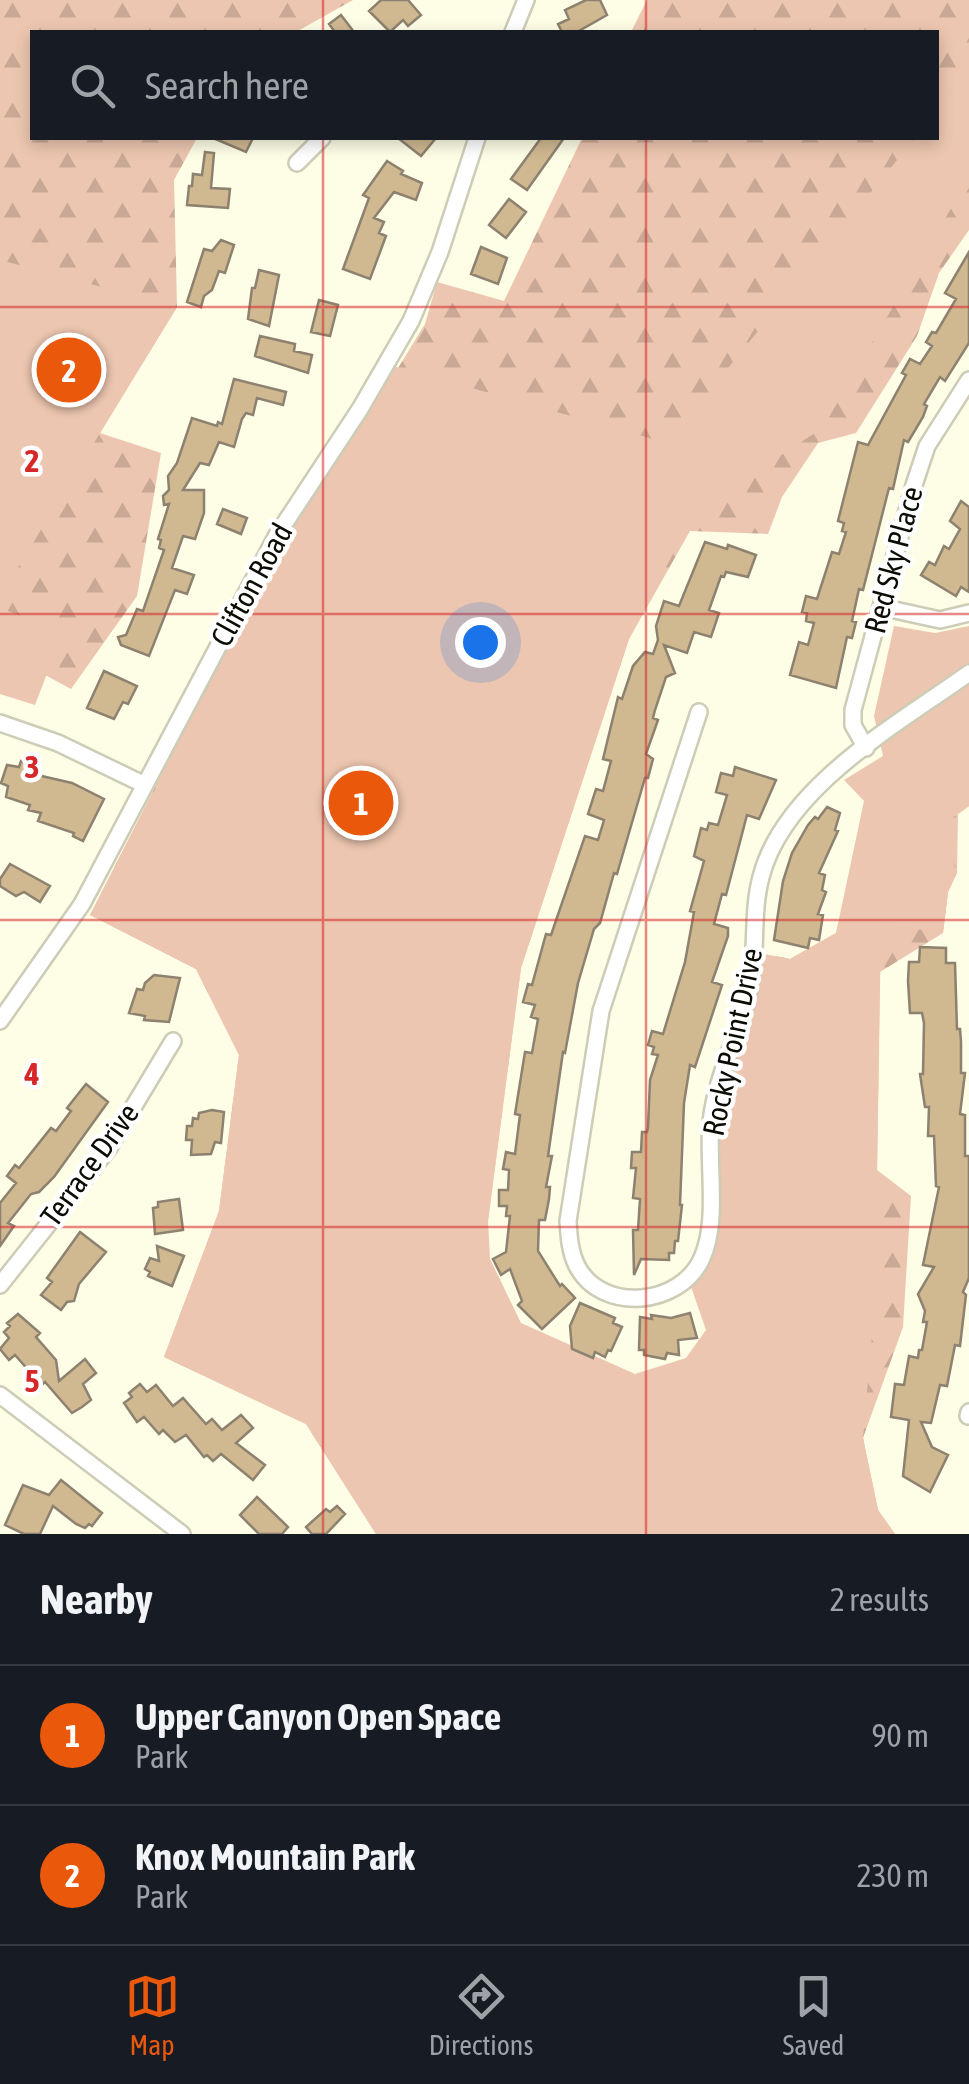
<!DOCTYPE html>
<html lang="en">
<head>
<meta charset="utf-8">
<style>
  :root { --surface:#171b24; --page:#242831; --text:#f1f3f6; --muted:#9ea1a6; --line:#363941; --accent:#ea580c }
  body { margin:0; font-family:"Asap Condensed",sans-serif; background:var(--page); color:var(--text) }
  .you { position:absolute; left:480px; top:642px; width:35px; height:35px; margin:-25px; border:8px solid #fff; border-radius:50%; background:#1a73e8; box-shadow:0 0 0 15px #1a73e833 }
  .badge { display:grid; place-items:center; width:65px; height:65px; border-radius:50%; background:var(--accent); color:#fff; font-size:32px; font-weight:700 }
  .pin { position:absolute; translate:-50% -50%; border:5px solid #fff; box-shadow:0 2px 10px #0006 }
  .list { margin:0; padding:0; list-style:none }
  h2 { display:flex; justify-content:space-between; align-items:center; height:130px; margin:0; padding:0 40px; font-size:42px }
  h2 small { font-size:32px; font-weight:400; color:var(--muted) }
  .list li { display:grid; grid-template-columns:65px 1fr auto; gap:30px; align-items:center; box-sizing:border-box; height:140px; padding:0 40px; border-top:2px solid var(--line) }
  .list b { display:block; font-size:38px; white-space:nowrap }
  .list p { margin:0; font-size:32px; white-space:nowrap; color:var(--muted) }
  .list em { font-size:32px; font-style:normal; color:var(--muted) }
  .icon { flex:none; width:55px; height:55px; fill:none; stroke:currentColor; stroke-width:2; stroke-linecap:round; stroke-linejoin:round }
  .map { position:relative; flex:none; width:969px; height:1534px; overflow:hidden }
  .search { position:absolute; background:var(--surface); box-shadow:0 5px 15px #0003; left:30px; right:30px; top:30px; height:110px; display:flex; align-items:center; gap:25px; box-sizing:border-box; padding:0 35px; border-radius:0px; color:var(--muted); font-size:38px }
  .sheet { height:410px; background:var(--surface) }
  nav { display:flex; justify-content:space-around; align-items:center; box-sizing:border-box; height:140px; border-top:2px solid var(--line); background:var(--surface); font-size:28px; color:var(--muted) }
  nav a { display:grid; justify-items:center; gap:5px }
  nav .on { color:var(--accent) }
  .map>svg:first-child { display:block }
</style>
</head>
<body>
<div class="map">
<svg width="969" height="1534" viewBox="0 0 969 1534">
  <defs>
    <pattern id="forest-firs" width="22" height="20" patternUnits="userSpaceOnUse" patternTransform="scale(2.5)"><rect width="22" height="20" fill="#ecc6b0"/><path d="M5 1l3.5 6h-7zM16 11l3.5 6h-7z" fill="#c9a996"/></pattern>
  </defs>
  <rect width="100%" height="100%" fill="#fefde6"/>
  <path fill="url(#forest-firs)" d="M0,0H353L296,32H32V138H197L174,180L177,307L100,433L161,453L137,596L71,689L34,669L0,642Z
    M647,0H969V230L939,273L917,336L856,433L818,443L782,497L768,534L690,531L629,639L521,968L488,1221L346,1380L703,1498L776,956L790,959L836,933L865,829L969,806L958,814L957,873L948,892L943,933L880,972L877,1170L911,1196L903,1327L863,1438L878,1510L895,1534H376L306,1424L164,1357L219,1211L239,1055L196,969L90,915L222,655L425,324L437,282L504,301L582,138H936V32H631Z"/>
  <path fill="#ecc6b0" d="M969,70V178L821,429L695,511L629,639L521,968L488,1221L490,1259L521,1323L635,1374L686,1358L706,1330L689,1281L705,1259L713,1122L760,953L790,959L836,933L864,801L844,780L883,756L874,716L894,626L935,633L969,626V806L941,826L957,873L948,892L943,933L881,924L875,1302L863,1438L878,1510L895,1534H376L306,1424L164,1357L219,1211L239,1055L196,969L90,915L283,542L386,364L667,443L915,138H936L937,110Z
    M0,260L177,307L0,597Z
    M0,608L63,632L35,705L0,694Z"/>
  <path fill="#d0b891" stroke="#8d816f" stroke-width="2.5" d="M381,0H408L421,15L408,26L403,20L390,32L369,11Z
    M586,0H600L607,15L577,32H562L558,24L569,19L565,10Z
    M341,15L354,32H335L329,24Z
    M213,138H253L246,152Z
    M398,138H436L421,156Z
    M541,138H564L527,190L511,179Z
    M205,152L214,153L211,188L230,189L228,208L187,205L189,186H192L193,174L202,175Z
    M387,161L403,171L401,174L422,183L416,200L394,192L374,218L384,222L379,233L386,236L370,279L343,269L369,198L363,195Z
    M509,199L526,212L506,238L489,225Z
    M221,240L234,245L225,273L219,271L212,290L204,296L201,307L187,302L204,249L212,251Z
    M481,247L507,258L498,284L471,274Z
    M969,252V343L945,381L940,377L924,404L927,406L923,417L908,442L904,440L893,489L889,488L863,590L859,589L852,621L856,622L852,638L847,637L836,688L790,675L799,642L808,645L814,623L806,621L807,613L802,612L806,596L817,599L832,552L839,554L846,532L842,531L844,523L838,521L858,442L868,445L906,375L902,373L910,359L920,364L932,346L926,342L932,332L936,333L956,299L945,293Z
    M259,270L279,275L269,326L248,319L252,288H255Z
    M319,300L338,305L330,336L311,332Z
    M260,336L295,344L294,351L312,355L308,373L255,356Z
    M234,379L286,392L283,405L257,398L253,415L246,413L242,419L234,447L219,442L209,465L200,463L183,490H204V513L195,539L183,536L172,568L194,575L187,594L175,590L149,656L121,645L118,637L126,635L137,609L143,611L164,550L159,548L161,540L158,539L169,504L164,505L163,496L169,490L168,476L177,463L192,418L217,426L218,422L222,424Z
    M961,501L969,507V592L961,587L956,596L921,575L929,562L935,565L944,546L949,549L960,529L950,521Z
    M223,509L247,518L241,534L217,524Z
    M705,542L727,549L728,545L756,555L748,577L726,572L724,577L721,576L709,610L719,613L711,637L694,632L687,653L664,645L675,673L666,677L655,710L653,718L658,720L646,754L653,759L648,778H645L617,874L614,873L600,923L594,929L578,983L565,1053L563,1052L548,1156H552L546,1187H550L549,1199L545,1220H539L538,1251L560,1286L562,1284L575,1298L542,1329L518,1305L522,1301L510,1269L501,1275L493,1259L506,1252L510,1216H506L507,1206H499V1190H508L509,1170L503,1169L506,1152L515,1154L520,1115L515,1114L525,1052L532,1053L538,1019L531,1017L535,1005L523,1002L528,984L532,985L546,934L551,935L585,836L598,840L604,820L588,814L596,789L603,791L611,761L603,759L618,697L622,699L633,666L645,652L653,654L658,640L656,626L664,601L679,606Z
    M104,671L137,686L128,704L123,702L114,719L87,708Z
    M21,761L36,766L33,774L72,783L104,799L83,841L73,836L74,833L38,821L41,813L28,810L30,805L6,797L8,786L1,783L7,765L19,767Z
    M735,767L776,780L759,819L747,815L726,895L722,894L714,924L728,928V936L712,982L722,985L695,1067L690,1065L684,1103L680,1205H682L678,1241H675L674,1253H669V1260L641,1259L634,1275L633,1230H638L640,1199L633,1198L636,1168H631L632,1152H641L642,1132H647L648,1128L650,1080L658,1055L652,1054L654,1047L648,1045L652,1031L663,1034L685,962L694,912L690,911L704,861L694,856L701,828L707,830L709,823L718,825L727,795L716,792L721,773L733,776Z
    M827,807L840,813L835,830L838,831L819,873L825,875L822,890L826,892L818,914L823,915L819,940L810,938L808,948L774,940L783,881L792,853L808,825L815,817L818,819Z
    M10,864L50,886L40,902L24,892L16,896L0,886V879Z
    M920,947L946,948V963H955L957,1029H960L961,1042V1073H965L960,1114L965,1115V1156H969V1278L963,1292L966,1295L960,1346L955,1345L947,1386L940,1385L931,1423L921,1422L932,1447L948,1455L930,1492L903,1476L909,1420L891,1417L895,1384L904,1385L909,1356L918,1358L919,1350H922L927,1322H923L925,1311L918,1294L934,1267L923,1265L939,1187L936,1186L934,1136H928L929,1107H925L920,1074H923L924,1023L922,1013H910L908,981L909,962H919Z
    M154,975L180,978L169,1022L144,1020L145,1016L129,1013L137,989L143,990L145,983Z
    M86,1084L108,1102L54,1177L39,1192L31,1194L8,1223L14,1226L0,1246V1203L16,1183L7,1176L15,1165L19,1168L51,1128L56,1131L71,1111L67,1108Z
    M212,1110L224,1112L221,1143L215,1142L211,1154L191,1155L192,1140H186L187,1126H192L193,1118L198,1119L199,1113Z
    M179,1199L183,1230L155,1234L153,1208L158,1207V1202Z
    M80,1232L106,1252L79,1284L74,1301L67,1302L61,1310L41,1295L52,1282L47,1278Z
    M157,1246L184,1256L172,1286L148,1276L150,1272L145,1269L150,1258L159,1261Z
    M580,1303L615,1318L613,1323L622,1327L611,1351L608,1350L605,1357L595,1352L593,1358L572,1349L570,1326Z
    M690,1313L697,1338L678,1340L679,1355L667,1353L665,1359L644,1355V1350H639L640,1317L652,1319L651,1315L671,1318Z
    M18,1314L40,1333L36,1337L56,1360L59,1381L85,1359L96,1373L83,1384L91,1400L82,1407L72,1413L45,1382L37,1389L26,1376L30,1372L15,1355L9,1360L0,1349L9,1338L4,1332L10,1326L7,1323Z
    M140,1384L147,1392L156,1385L173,1406L183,1398L206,1424L212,1419L222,1430L241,1415L253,1428L236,1443L265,1465L253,1480L221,1454L213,1461L207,1455L204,1457L186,1435L175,1442L163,1430L159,1434L144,1417L137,1422L124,1403L132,1397L129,1393Z
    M61,1480L102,1513L92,1526L89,1524L85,1528L76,1524L53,1506L40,1534H24L5,1525L23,1485L49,1495Z
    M257,1497L288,1527L282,1534H259L240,1515Z
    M337,1506L345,1514L326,1534H312L306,1527L326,1509L330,1512Z"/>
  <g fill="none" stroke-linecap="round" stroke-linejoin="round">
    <g stroke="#cdccb6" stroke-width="20">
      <path id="minor" d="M513,32L526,0
        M297,163L322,138
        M881,607L940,620L969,613
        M699,712L601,1011L568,1221C569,1237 570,1252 577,1266C602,1314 681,1306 702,1258C719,1221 707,1163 711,1122C716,1076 739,1035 749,990C758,953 751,914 761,877C784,787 898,724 969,673
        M0,723L58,743L145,785
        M866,748L853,725V710L914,485L927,446L969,380
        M0,1021L82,904L277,535L360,409L411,321L440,252L477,138
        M0,1285L108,1149L173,1041
        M0,1395L182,1534
        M968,1416L969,1412"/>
    </g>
    <use href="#minor" stroke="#fff" stroke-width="15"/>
  </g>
  <path fill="none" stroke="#d62828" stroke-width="2.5" stroke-opacity="0.55" d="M323,0V32M646,0V32M323,138V1534M646,138V1534M0,307H969M0,614H969M0,920H969M0,1227H969"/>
  <g text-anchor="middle" stroke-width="9" stroke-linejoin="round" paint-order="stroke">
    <g font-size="30" fill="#0c0c05" stroke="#fff">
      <text transform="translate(894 560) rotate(-75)" y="10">Red Sky Place</text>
      <text transform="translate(252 585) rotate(-61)" y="10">Clifton Road</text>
      <text transform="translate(733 1042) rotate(-78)" y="10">Rocky Point Drive</text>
      <text transform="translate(90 1165) rotate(-54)" y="10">Terrace Drive</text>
    </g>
  </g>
  <g font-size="32" text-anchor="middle" font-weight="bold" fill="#d62828" stroke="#fff" stroke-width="9" stroke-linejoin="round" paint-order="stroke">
    <text x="32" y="472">2</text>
    <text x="32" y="778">3</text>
    <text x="32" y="1085">4</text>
    <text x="32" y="1392">5</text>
  </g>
</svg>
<div class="you"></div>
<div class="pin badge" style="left:361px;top:803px">1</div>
<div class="pin badge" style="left:69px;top:370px">2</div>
<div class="search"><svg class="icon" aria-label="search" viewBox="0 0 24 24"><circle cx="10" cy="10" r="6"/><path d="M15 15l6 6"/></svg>Search here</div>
</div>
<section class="sheet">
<h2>Nearby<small>2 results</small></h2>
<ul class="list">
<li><span class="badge">1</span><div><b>Upper Canyon Open Space</b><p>Park</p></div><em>90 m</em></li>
<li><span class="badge">2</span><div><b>Knox Mountain Park</b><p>Park</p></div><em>230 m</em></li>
</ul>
</section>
<nav>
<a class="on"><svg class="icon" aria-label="map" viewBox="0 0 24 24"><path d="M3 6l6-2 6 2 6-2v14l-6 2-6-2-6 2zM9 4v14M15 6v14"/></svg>Map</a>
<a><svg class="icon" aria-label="directions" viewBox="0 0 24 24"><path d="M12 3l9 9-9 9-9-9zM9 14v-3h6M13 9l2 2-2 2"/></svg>Directions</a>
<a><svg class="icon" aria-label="saved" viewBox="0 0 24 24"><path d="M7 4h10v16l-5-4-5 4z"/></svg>Saved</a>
</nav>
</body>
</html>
